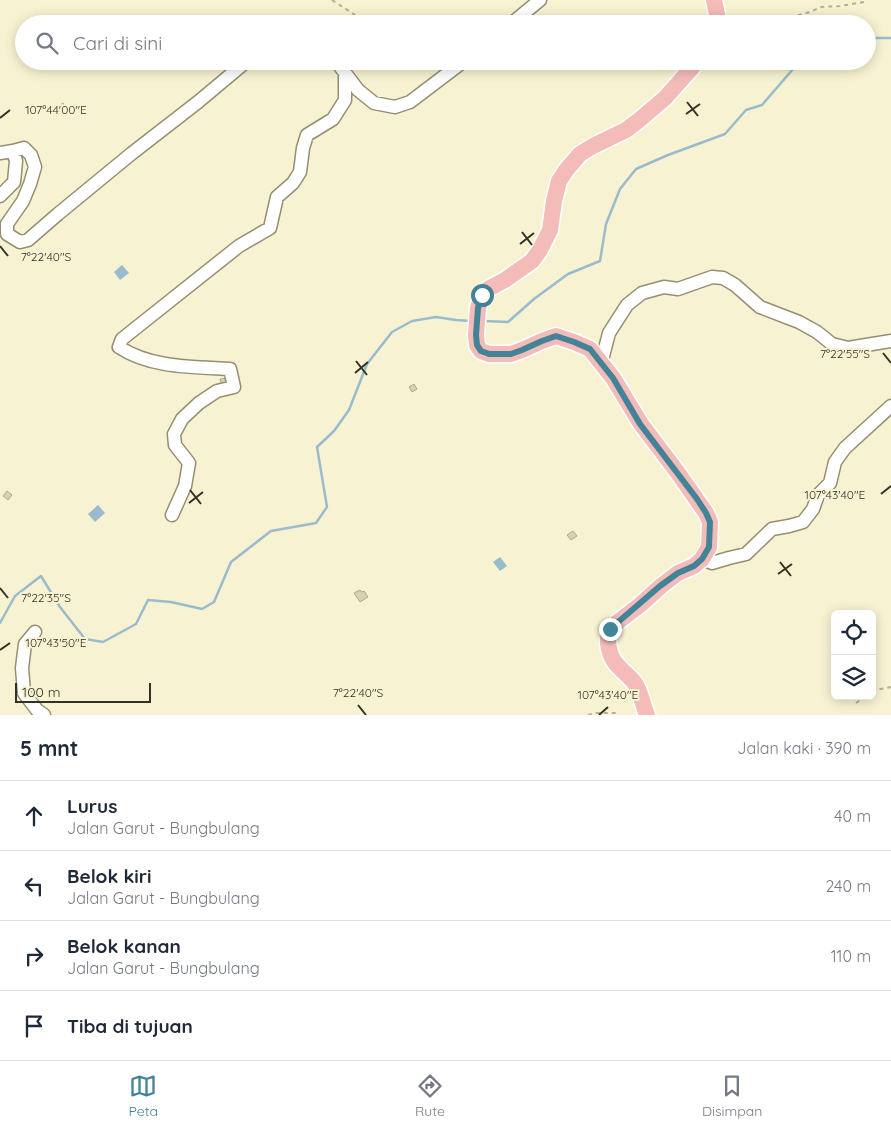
<!DOCTYPE html>
<html lang="id">
<head>
<meta charset="utf-8">
<style>
  :root { --surface:#fff; --page:#f6f6f7; --text:#1f2937; --muted:#747a83; --line:#e0e1e3; --accent:#438397 }
  body { margin:0; font-family:Quicksand,sans-serif; background:var(--page); color:var(--text) }
  .controls { position:absolute; right:15px; bottom:15px; display:grid; overflow:hidden; border-radius:8px; box-shadow:0 2px 12px #0003 }
  .controls button { width:45px; height:45px; display:grid; place-items:center; padding:0; border:0; border-bottom:1px solid var(--line); background:var(--surface); color:var(--text); font:25px sans-serif }
  .scale { position:absolute; left:15px; bottom:12px; width:136px; box-sizing:border-box; padding-left:5px; border:2px solid #333125; border-top:0; font-size:14px; line-height:18px; white-space:nowrap; color:#333125; -webkit-text-stroke:4px #f7f3d2; paint-order:stroke }
  .stop { position:absolute; width:15px; height:15px; margin:-11px; border:4px solid #438397; border-radius:50%; background:#fff }
  .stop.end { background:#438397; border-color:#fff; box-shadow:0 1px 5px #0008 }
  .list { margin:0; padding:0; list-style:none }
  h2 { display:flex; justify-content:space-between; align-items:center; height:65px; margin:0; padding:0 20px; font-size:21px }
  h2 small { font-size:16px; font-weight:400; color:var(--muted) }
  .list li { display:grid; grid-template-columns:32px 1fr auto; gap:15px; align-items:center; box-sizing:border-box; height:70px; padding:0 20px; border-top:1px solid var(--line) }
  .list b { display:block; font-size:19px; white-space:nowrap }
  .list p { margin:0; font-size:16px; white-space:nowrap; color:var(--muted) }
  .list em { font-size:16px; font-style:normal; color:var(--muted) }
  .icon { flex:none; width:28px; height:28px; fill:none; stroke:currentColor; stroke-width:2; stroke-linecap:round; stroke-linejoin:round }
  .map { position:relative; flex:none; width:891px; height:715px; overflow:hidden }
  .search { position:absolute; background:var(--surface); box-shadow:0 2px 12px #0003; left:15px; right:15px; top:15px; height:55px; display:flex; align-items:center; gap:12px; box-sizing:border-box; padding:0 18px; border-radius:28px; color:var(--muted); font-size:19px }
  .sheet { height:345px; background:var(--surface) }
  nav { display:flex; justify-content:space-around; align-items:center; box-sizing:border-box; height:70px; border-top:1px solid var(--line); background:var(--surface); font-size:14px; color:var(--muted) }
  nav a { display:grid; justify-items:center; gap:2px }
  nav .on { color:var(--accent) }
  .map>svg:first-child { display:block }
</style>
</head>
<body>
<div class="map">
<svg width="891" height="715" viewBox="0 0 891 715">
  <rect width="100%" height="100%" fill="#f7f3d2"/>
  <path fill="#9abbcc" d="M122,265L129,273L120,280L114,272Z
    M98,505L105,513L95,522L88,514Z
    M500,557L507,566L500,571L493,562Z"/>
  <g fill="none" stroke-linecap="round" stroke-linejoin="round">
    <path stroke="#9abbcc" stroke-width="2.5" d="M867,38H891
      M484,321L508,322L534,299L568,274L600,261L606,224L620,189L636,169L668,155L725,134L746,110L762,105L800,61
      M0,623L15,596L41,576L60,607L85,639L103,642L136,624L148,600L171,602L202,609L214,602L231,562L271,531L316,523L327,507L317,447L334,431L349,410L367,364L392,332L412,321L436,317L456,320L471,321"/>
  </g>
  <path fill="#d7d2b1" stroke="#aeaa8b" d="M63,103L66,107L62,110L59,106Z
    M228,378L229,386L222,387L220,379Z
    M414,384L417,389L412,392L409,387Z
    M7,491L12,495L8,500L3,496Z
    M573,531L577,536L571,540L567,535Z
    M360,590L362,592L364,591L368,597L360,602L354,593Z"/>
  <g fill="none" stroke-linecap="round" stroke-linejoin="round">
    <g stroke="#948f72" stroke-width="15">
      <path id="minor" d="M299,24H300
        M511,24L540,0
        M336,61L358,90L374,103L395,107L410,102L464,61
        M0,153L13,151
        M0,196L14,182L16,161L13,151L24,148L31,155L35,167L30,184L23,201L7,224V234L20,242L28,240L58,214L131,154L198,102L247,61
        M601,364L609,333L627,305L642,293L664,287L678,289L712,277L723,278L735,285L760,307L799,322L817,332L832,344L848,348L891,341
        M172,515L185,486L189,463L175,445L174,434L182,419L199,403L217,391L234,387L230,369C194,367 150,368 119,347L122,339L239,246L270,228L277,197L293,183L300,172L303,148L307,135L333,119L345,100V73
        M702,559L712,563L729,558L746,554L772,529L789,526L803,522L813,509L818,495L830,483L835,462L845,448L891,406
        M35,632L25,644L22,668L24,693L37,710L44,715"/>
    </g>
    <g stroke="#fff" stroke-width="19">
      <path id="major" d="M714,0L719,24
        M647,715C643,705 641,694 636,685C632,678 625,674 620,668C610,659 607,645 608,632L619,621L640,605L661,586L678,573L694,566L702,559L709,547L710,522L706,513L678,473L641,424L613,378L590,349L574,342L556,336L542,341L522,350L511,354H489L481,351L477,345L476,335L478,308L482,295L488,289L505,280L532,261L540,250L550,230L554,201L559,181L567,169L580,154L593,146L626,130L638,121L665,98L698,61"/>
    </g>
    <path stroke="#b4b197" stroke-width="2" stroke-dasharray="4 4" stroke-linecap="butt" d="M332,0L369,24
      M767,24L810,12L821,7L840,6L864,2L867,0
      M431,61L440,66
      M872,692L876,690L891,687
      M856,703L866,696
      M588,715L596,713H615L617,715"/>
    <use href="#minor" stroke="#fff" stroke-width="12"/>
    <use href="#major" stroke="#f4bcb8" stroke-width="16"/>
  </g>
  <g fill="none" stroke-linecap="round" stroke-linejoin="round">
    <path stroke="#438397" stroke-width="6" d="M482,295L478,308L476,335L477,345L481,351L489,354H511L522,350L542,341L556,336L574,342L590,349L613,378L640,424L697,499L706,513L710,522L709,547L702,559L694,566L678,573L660,586L610,629"/>
  </g>
  <path fill="none" stroke="#333125" stroke-width="2" d="M687,102L698,116M686,114L700,104M0,118L10,110M522,232L532,245M520,244L534,233M0,246L8,256M883,353L891,363M356,361L367,375M355,373L368,362M190,490L201,504M881,494L891,486M189,503L203,492M780,562L791,576M778,574L792,564M0,588L8,598M0,650L10,643M358,705L366,715M599,715L608,707"/>
  <g font-size="12" text-anchor="middle" fill="#333125" stroke="#f7f3d2" stroke-width="4" stroke-linejoin="round" paint-order="stroke">
    <text x="56" y="114">107°44'00"E</text>
    <text x="46" y="261">7°22'40"S</text>
    <text x="845" y="358">7°22'55"S</text>
    <text x="835" y="499">107°43'40"E</text>
    <text x="46" y="602">7°22'35"S</text>
    <text x="56" y="647">107°43'50"E</text>
    <text x="358" y="697">7°22'40"S</text>
    <text x="608" y="699">107°43'40"E</text>
  </g>
</svg>
<div class="controls">
<button><svg class="icon" aria-label="locate" viewBox="0 0 24 24"><circle cx="12" cy="12" r="6"/><path d="M12 2v4M12 18v4M2 12h4M18 12h4"/></svg></button>
<button><svg class="icon" aria-label="layers" viewBox="0 0 24 24"><path d="M12 4l9 5-9 5-9-5zM3 14l9 5 9-5"/></svg></button>
</div>
<div class="scale">100 m</div>
<div class="stop" style="left:482px;top:295px"></div>
<div class="stop end" style="left:610px;top:629px"></div>
<div class="search"><svg class="icon" aria-label="search" viewBox="0 0 24 24"><circle cx="10" cy="10" r="6"/><path d="M15 15l6 6"/></svg>Cari di sini</div>
</div>
<section class="sheet">
<h2>5 mnt<small>Jalan kaki · 390 m</small></h2>
<ul class="list">
<li><svg class="icon" aria-label="ahead" viewBox="0 0 24 24"><path d="M12 20V5M6 11l6-6 6 6"/></svg><div><b>Lurus</b><p>Jalan Garut - Bungbulang</p></div><em>40 m</em></li>
<li><svg class="icon" aria-label="left" viewBox="0 0 24 24"><path d="M17 20v-9H6M10 6l-5 5 5 5"/></svg><div><b>Belok kiri</b><p>Jalan Garut - Bungbulang</p></div><em>240 m</em></li>
<li><svg class="icon" aria-label="right" viewBox="0 0 24 24"><path d="M7 20v-9h11M14 6l5 5-5 5"/></svg><div><b>Belok kanan</b><p>Jalan Garut - Bungbulang</p></div><em>110 m</em></li>
<li><svg class="icon" aria-label="arrive" viewBox="0 0 24 24"><path d="M6 21V4h12l-3 4 3 4H6"/></svg><div><b>Tiba di tujuan</b></div></li>
</ul>
</section>
<nav>
<a class="on"><svg class="icon" aria-label="map" viewBox="0 0 24 24"><path d="M3 6l6-2 6 2 6-2v14l-6 2-6-2-6 2zM9 4v14M15 6v14"/></svg>Peta</a>
<a><svg class="icon" aria-label="directions" viewBox="0 0 24 24"><path d="M12 3l9 9-9 9-9-9zM9 14v-3h6M13 9l2 2-2 2"/></svg>Rute</a>
<a><svg class="icon" aria-label="saved" viewBox="0 0 24 24"><path d="M7 4h10v16l-5-4-5 4z"/></svg>Disimpan</a>
</nav>
</body>
</html>
